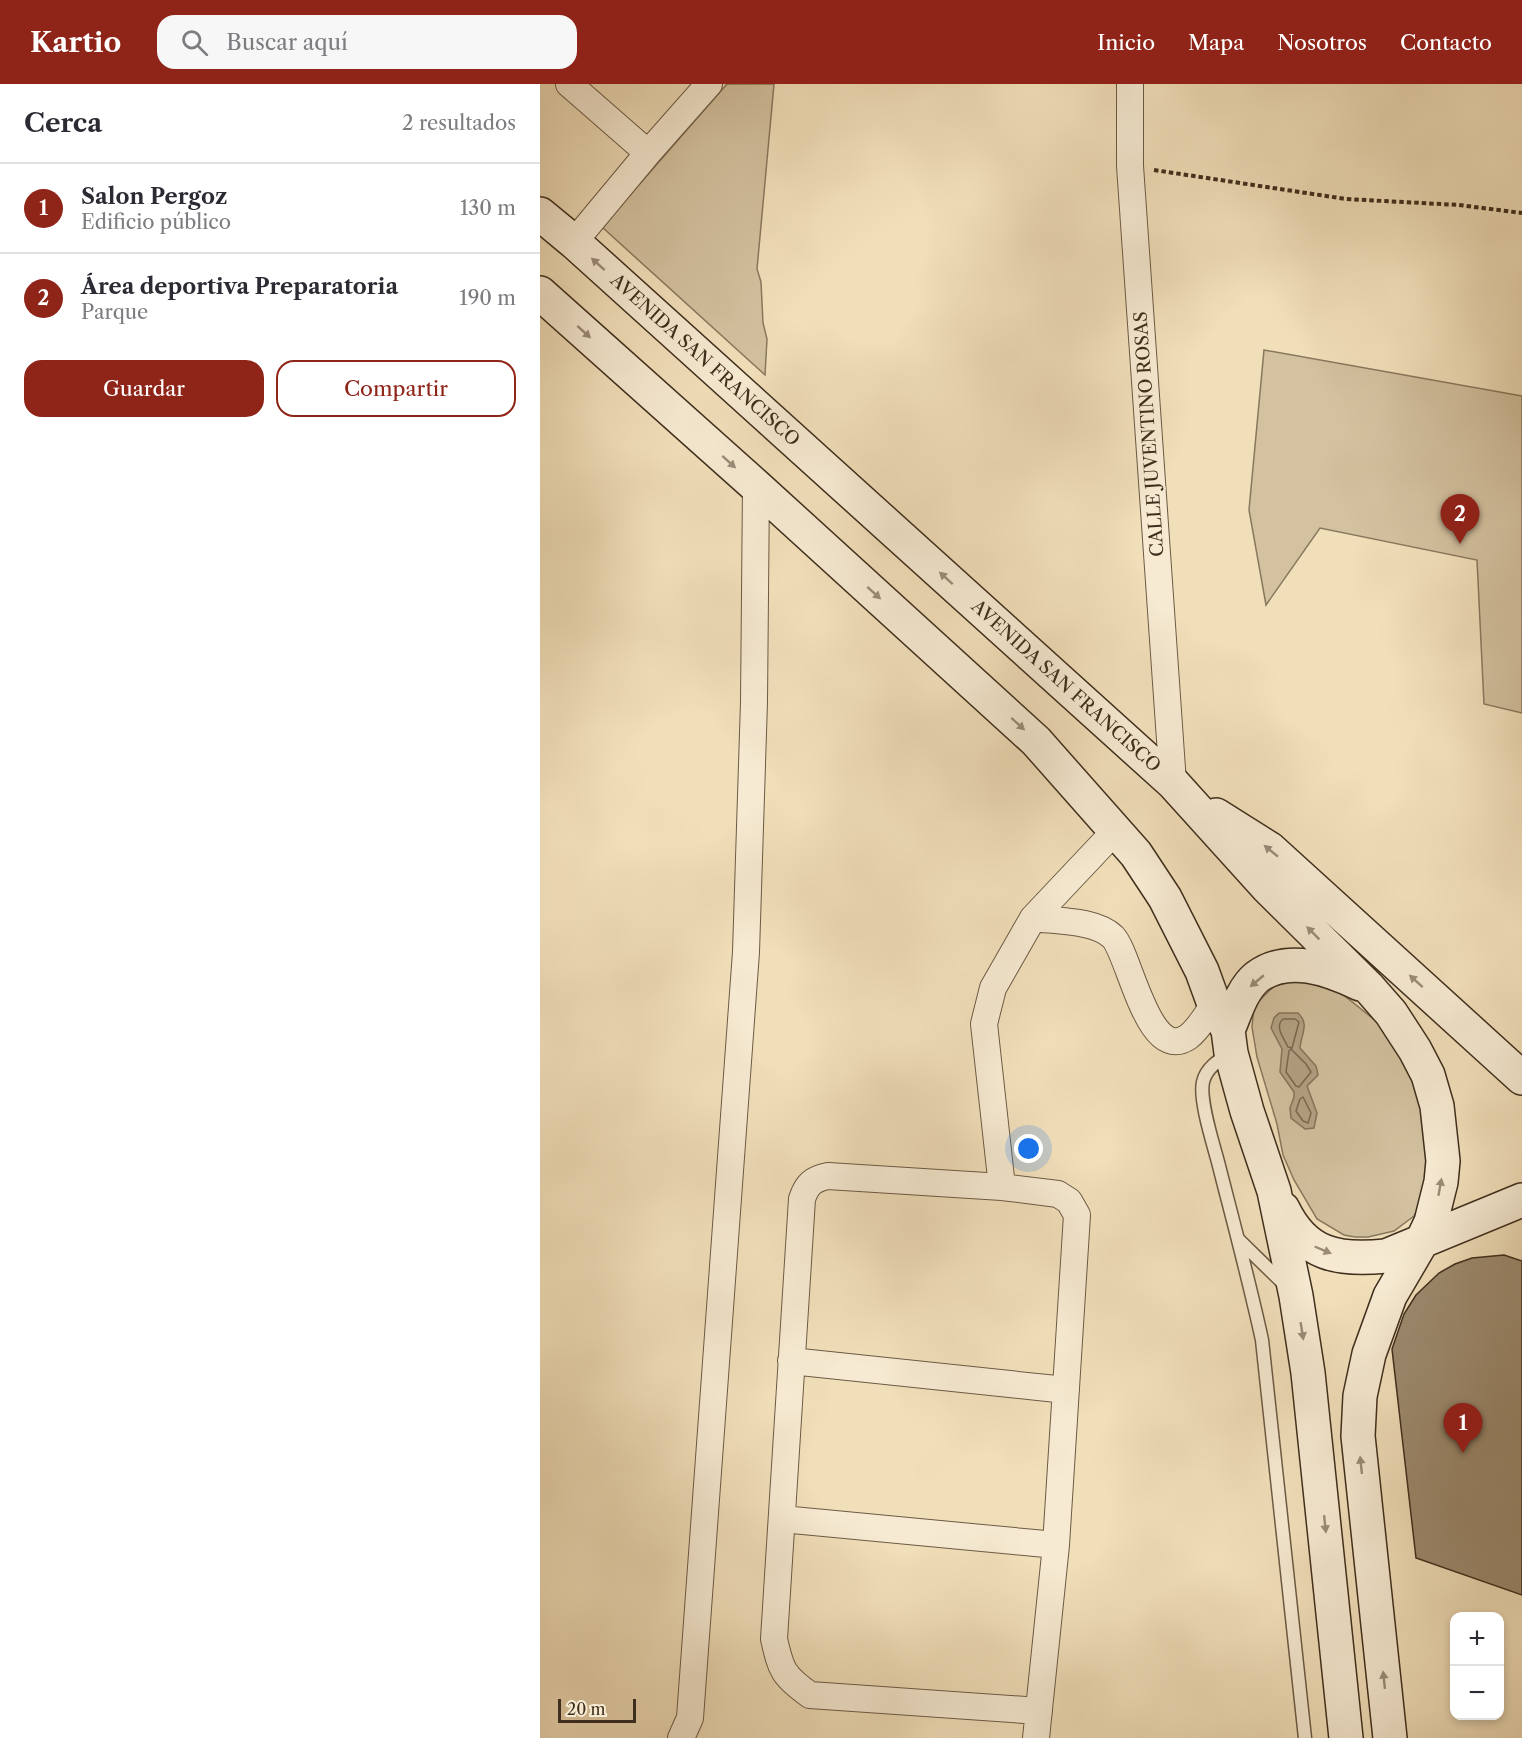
<!DOCTYPE html>
<html lang="es">
<head>
<meta charset="utf-8">
<style>
  :root { --surface:#fff; --page:#f7f7f7; --text:#2b2b33; --muted:#7c7c81; --line:#e1e1e2; --accent:#8f2418 }
  body { margin:0; font-family:"Libre Caslon Text",serif; background:var(--page); color:var(--text) }
  .controls { position:absolute; right:18px; bottom:18px; display:grid; overflow:hidden; border-radius:12px; box-shadow:0 3px 9px #0003 }
  .controls button { width:54px; height:54px; display:grid; place-items:center; padding:0; border:0; border-bottom:2px solid var(--line); background:var(--surface); color:var(--text); font:30px sans-serif }
  .scale { position:absolute; left:18px; bottom:15px; width:78px; box-sizing:border-box; padding-left:6px; border:3px solid #3f2e1d; border-top:0; font-size:16px; line-height:21px; white-space:nowrap; color:#3f2e1d; -webkit-text-stroke:4px #f6ead2; paint-order:stroke }
  .you { position:absolute; left:489px; top:1065px; width:21px; height:21px; margin:-15px; border:4px solid #fff; border-radius:50%; background:#1a73e8; box-shadow:0 0 0 9px #1a73e833 }
  .badge { display:grid; place-items:center; width:39px; height:39px; border-radius:50%; background:var(--accent); color:#fff; font-size:20px; font-weight:700 }
  .pin { position:absolute; translate:-50% -50px; filter:drop-shadow(0 2px 3px #0008) }
  .pin::after { content:''; position:absolute; top:32px; width:21px; height:18px; background:inherit; clip-path:polygon(0 0,100% 0,50% 100%) }
  .list { margin:0; padding:0; list-style:none }
  h2 { display:flex; justify-content:space-between; align-items:center; height:78px; margin:0; padding:0 24px; font-size:26px }
  h2 small { font-size:20px; font-weight:400; color:var(--muted) }
  .list li { display:grid; grid-template-columns:39px 1fr auto; gap:18px; align-items:center; box-sizing:border-box; height:90px; padding:0 24px; border-top:2px solid var(--line) }
  .list b { display:block; font-size:22px; white-space:nowrap }
  .list p { margin:0; font-size:20px; white-space:nowrap; color:var(--muted) }
  .list em { font-size:20px; font-style:normal; color:var(--muted) }
  .actions { display:flex; gap:12px; padding:18px 24px }
  .actions a { flex:1; padding:14px 0; border:2px solid var(--accent); border-radius:18px; text-align:center; font-size:21px; color:var(--accent) }
  .actions .main { background:var(--accent); color:#fff }
  .icon { flex:none; width:33px; height:33px; fill:none; stroke:currentColor; stroke-width:2; stroke-linecap:round; stroke-linejoin:round }
  .map { position:relative; flex:none; width:982px; height:1654px; overflow:hidden }
  header { display:flex; align-items:center; gap:36px; box-sizing:border-box; height:84px; padding:0 30px; background:var(--accent); color:#fff }
  header strong { font-size:28px }
  nav { display:flex; gap:33px; margin-inline-start:auto; font-size:21px }
  .search { width:420px; height:54px; background:var(--page); display:flex; align-items:center; gap:15px; box-sizing:border-box; padding:0 21px; border-radius:18px; color:var(--muted); font-size:22px }
  main { display:flex }
  aside { flex:1; background:var(--surface) }
  .map>svg:first-child { display:block }
</style>
</head>
<body>
<header>
<strong>Kartio</strong>
<div class="search"><svg class="icon" aria-label="search" viewBox="0 0 24 24"><circle cx="10" cy="10" r="6"/><path d="M15 15l6 6"/></svg>Buscar aquí</div>
<nav><a>Inicio</a><a>Mapa</a><a>Nosotros</a><a>Contacto</a></nav>
</header>
<main>
<aside>
<h2>Cerca<small>2 resultados</small></h2>
<ul class="list">
<li><span class="badge">1</span><div><b>Salon Pergoz</b><p>Edificio público</p></div><em>130 m</em></li>
<li><span class="badge">2</span><div><b>Área deportiva Preparatoria</b><p>Parque</p></div><em>190 m</em></li>
</ul>
<div class="actions"><a class="main">Guardar</a><a>Compartir</a></div>
</aside>
<div class="map">
<svg width="982" height="1654" viewBox="0 0 982 1654">
  <rect width="100%" height="100%" fill="#f1dfba"/>
  <filter id="stains"><feTurbulence type="fractalNoise" baseFrequency=".00333" numOctaves="4"/><feColorMatrix values="0 0 0 0 .2 0 0 0 0 .09 0 0 0 0 .02 0 0 0 .5 -.17"/></filter>
  <radialGradient id="worn" r=".72"><stop offset=".6" stop-color="#630" stop-opacity="0"/><stop offset="1" stop-color="#630" stop-opacity=".3"/></radialGradient>
  <path fill="#d3c19f" stroke="#89785e" stroke-width="1.5" d="M187,0H234L217,185L221,198L223,239L227,255L225,291L62,143Z
    M724,266L982,312V629L944,620L937,476L780,444L726,521L709,426Z
    M762,892L791,901L846,945L875,998L890,1036L887,1110L874,1132L854,1147L828,1153H815L804,1151L777,1135L754,1096L743,1071L737,1040L717,973L712,943L714,922L736,900Z"/>
  <path fill="#b4a385" stroke="#85745b" stroke-width="1.5" d="M739,929H758C770,940 761,950 760,964L776,982L778,991L767,1002L777,1029L774,1044L765,1045L751,1034L750,1024L754,1013V1008L740,988L742,965L731,944L734,934Z"/>
  <g fill="none" stroke-linecap="round" stroke-linejoin="round">
    <path stroke="#7a6851" stroke-width="1.5" d="M743,935H755L759,938L752,964L748,963C744,954 734,943 743,935Z
      M751,965L766,980L771,988L759,1003L756,1002L746,988L749,967Z
      M763,1013L771,1029L768,1039L763,1037L756,1027L760,1015Z"/>
  </g>
  <path fill="#9c8a6f" stroke="#3f2e1d" stroke-width="1.5" d="M964,1171L982,1177V1511L876,1474L852,1265L864,1230L876,1211L899,1189L915,1180L932,1174Z"/>
  <g fill="none" stroke-linecap="round" stroke-linejoin="round">
    <g stroke="#6c5a44" stroke-width="15">
      <path id="lane" d="M690,969C679,976 666,984 663,998C659,1016 673,1059 678,1078C693,1137 709,1196 722,1256L765,1654
        M699,1156L747,1203"/>
    </g>
    <g stroke="#6c5a44" stroke-width="28">
      <path id="street" d="M29,0L108,69
        M590,0V82L633,699
        M34,158L108,69L169,0
        M493,834C516,837 556,836 573,853C590,871 608,980 648,953C659,945 667,930 674,920
        M462,1103L444,940L453,904L493,834L576,746
        M251,1277L526,1306
        M242,1435L516,1461
        M141,1654L150,1634L206,868L214,618L216,402
        M496,1654L516,1461L537,1131L529,1117L518,1110L462,1103L288,1092C273,1095 267,1100 262,1115L234,1555C241,1586 243,1592 270,1611L499,1627"/>
    </g>
    <g stroke="#3f2e1d" stroke-width="36">
      <path id="secondary" d="M0,130L34,158L633,699L727,803L830,905L851,929L875,966L888,991L897,1022L903,1077L901,1098L891,1138L881,1159L850,1212L829,1270L820,1312L818,1352L850,1654
        M0,209L216,402L496,657L596,770L625,814L662,887L674,920L688,946L691,969L707,1027L734,1107L756,1212L768,1289L806,1654
        M676,731L730,765L982,994
        M688,946C695,930 702,905 717,893C748,870 789,885 820,900
        M743,1125C765,1171 798,1177 846,1172L982,1116"/>
    </g>
    <path stroke="#3f2e1d" stroke-width="4" stroke-dasharray="4.5 3" stroke-linecap="butt" d="M614,86L806,115L919,121L982,129"/>
    <use href="#lane" stroke="#f6ead2" stroke-width="12"/>
    <use href="#street" stroke="#f6ead2" stroke-width="26"/>
    <use href="#secondary" stroke="#f6ead2" stroke-width="33"/>
  </g>
  <defs><path id="oneway-solid" d="M-6-.8H1V-3.2L6.5 0L1 3.2V.8H-6Z" transform="scale(1.5)"/></defs>
  <g fill="#9a8c78">
    <use href="#oneway-solid" transform="translate(58 180) rotate(-138)"/>
    <use href="#oneway-solid" transform="translate(44 248) rotate(42)"/>
    <use href="#oneway-solid" transform="translate(189 378) rotate(42)"/>
    <use href="#oneway-solid" transform="translate(406 494) rotate(-138)"/>
    <use href="#oneway-solid" transform="translate(334 509) rotate(42)"/>
    <use href="#oneway-solid" transform="translate(478 640) rotate(42)"/>
    <use href="#oneway-solid" transform="translate(731 767) rotate(-141)"/>
    <use href="#oneway-solid" transform="translate(773 849) rotate(-135)"/>
    <use href="#oneway-solid" transform="translate(717 897) rotate(140)"/>
    <use href="#oneway-solid" transform="translate(876 897) rotate(-138)"/>
    <use href="#oneway-solid" transform="translate(900 1103) rotate(-80)"/>
    <use href="#oneway-solid" transform="translate(783 1166) rotate(23)"/>
    <use href="#oneway-solid" transform="translate(762 1247) rotate(81)"/>
    <use href="#oneway-solid" transform="translate(821 1381) rotate(-96)"/>
    <use href="#oneway-solid" transform="translate(785 1440) rotate(84)"/>
    <use href="#oneway-solid" transform="translate(844 1596) rotate(-96)"/>
  </g>
  <g text-anchor="middle" stroke-width="4.5" stroke-linejoin="round" paint-order="stroke">
    <g font-size="18" fill="#3f2e1d" stroke="#f6ead2">
      <text transform="translate(165 276) rotate(42)" y="6">AVENIDA SAN FRANCISCO</text>
      <text transform="translate(609 350) rotate(-94)" y="6">CALLE JUVENTINO ROSAS</text>
      <text transform="translate(526 602) rotate(42)" y="6">AVENIDA SAN FRANCISCO</text>
    </g>
  </g>
  <rect width="100%" height="100%" filter="url(#stains)"/>
  <rect width="100%" height="100%" fill="url(#worn)"/>
</svg>
<div class="controls">
<button>+</button>
<button>−</button>
</div>
<div class="scale">20 m</div>
<div class="you"></div>
<div class="pin badge" style="left:923px;top:1369px">1</div>
<div class="pin badge" style="left:920px;top:460px">2</div>
</div>
</main>
</body>
</html>
